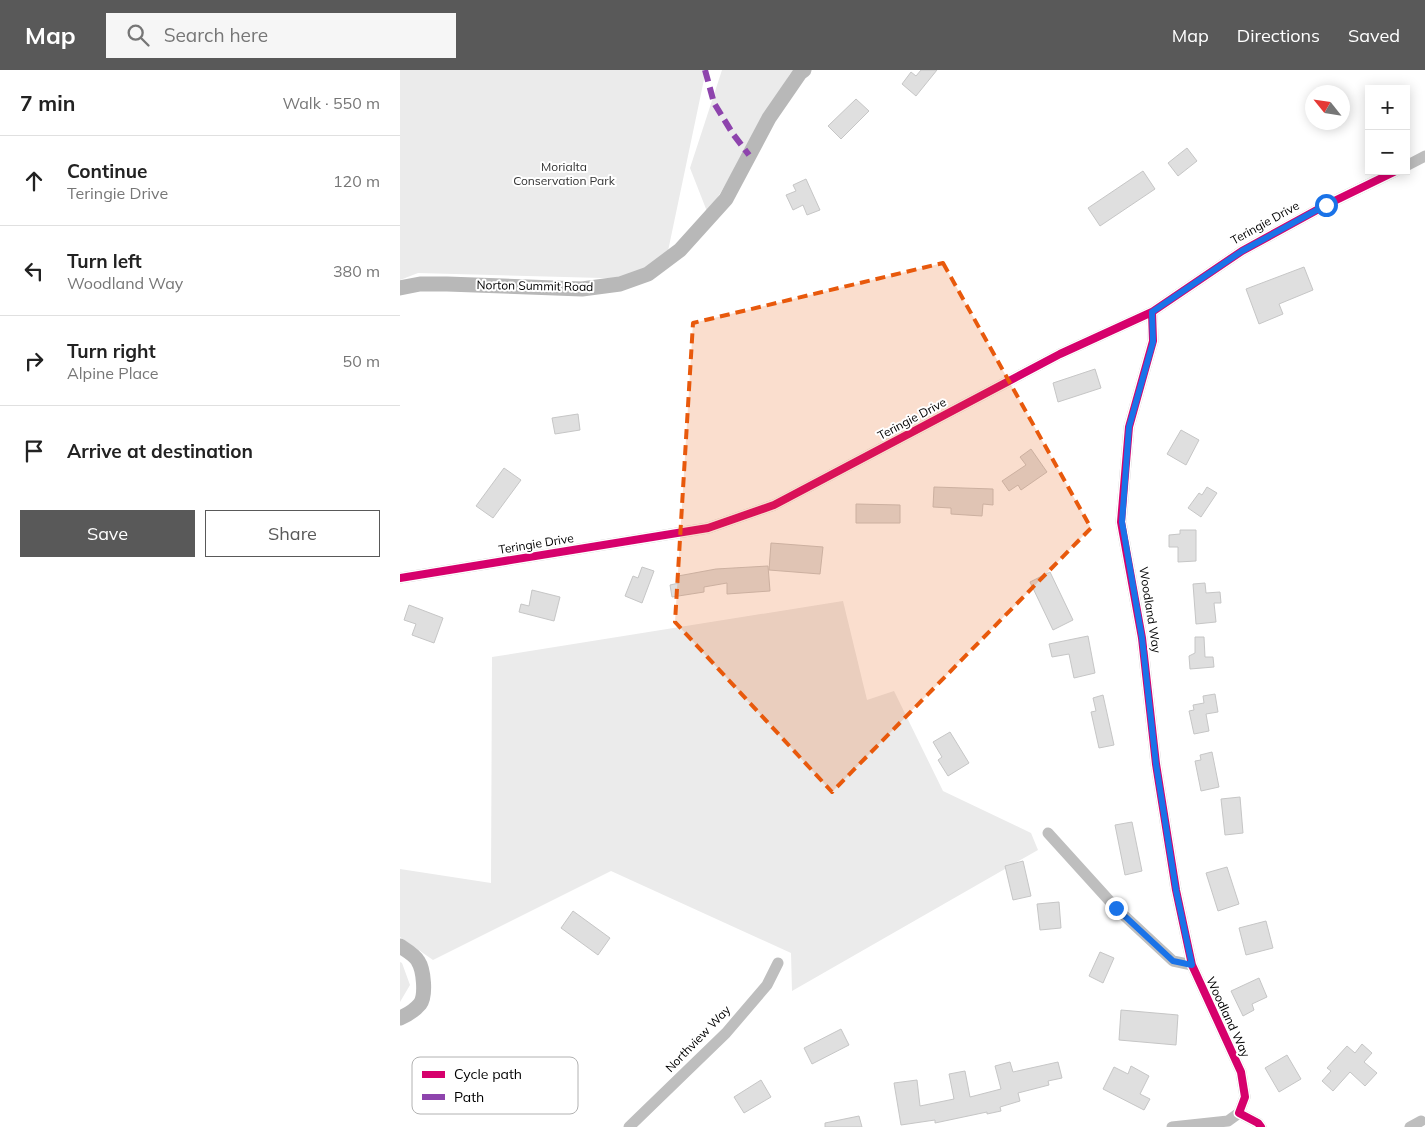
<!DOCTYPE html>
<html lang="en">
<head>
<meta charset="utf-8">
<style>
  :root { --surface:#fff; --page:#f6f6f6; --text:#222; --muted:#767676; --line:#e0e0e0; --accent:#595959 }
  body { margin:0; font-family:Mulish,sans-serif; background:var(--page); color:var(--text) }
  .controls { position:absolute; right:15px; top:15px; display:grid; overflow:hidden; border-radius:0px; box-shadow:0 2px 12px #0003 }
  .controls button { width:45px; height:45px; display:grid; place-items:center; padding:0; border:0; border-bottom:1px solid var(--line); background:var(--surface); color:var(--text); font:25px sans-serif }
  .compass { position:absolute; left:905px; top:15px; width:45px; height:45px; border-radius:50%; background:var(--surface); box-shadow:0 2px 12px #0003; rotate:300deg }
  .stop { position:absolute; width:15px; height:15px; margin:-11px; border:4px solid #1a73e8; border-radius:50%; background:#fff }
  .stop.end { background:#1a73e8; border-color:#fff; box-shadow:0 1px 5px #0008 }
  .list { margin:0; padding:0; list-style:none }
  h2 { display:flex; justify-content:space-between; align-items:center; height:65px; margin:0; padding:0 20px; font-size:21px }
  h2 small { font-size:16px; font-weight:400; color:var(--muted) }
  .list li { display:grid; grid-template-columns:32px 1fr auto; gap:15px; align-items:center; box-sizing:border-box; height:90px; padding:0 20px; border-top:1px solid var(--line) }
  .list b { display:block; font-size:19px; white-space:nowrap }
  .list p { margin:0; font-size:16px; white-space:nowrap; color:var(--muted) }
  .list em { font-size:16px; font-style:normal; color:var(--muted) }
  .actions { display:flex; gap:10px; padding:15px 20px }
  .actions a { flex:1; padding:11px 0; border:1px solid var(--accent); border-radius:0px; text-align:center; font-size:18px; color:var(--accent) }
  .actions .main { background:var(--accent); color:#fff }
  .icon { flex:none; width:28px; height:28px; fill:none; stroke:currentColor; stroke-width:2; stroke-linecap:round; stroke-linejoin:round }
  .map { position:relative; flex:none; width:1025px; height:1057px; overflow:hidden }
  header { display:flex; align-items:center; gap:30px; box-sizing:border-box; height:70px; padding:0 25px; background:var(--accent); color:#fff }
  header strong { font-size:24px }
  nav { display:flex; gap:28px; margin-inline-start:auto; font-size:18px }
  .search { width:350px; height:45px; background:var(--page); display:flex; align-items:center; gap:12px; box-sizing:border-box; padding:0 18px; border-radius:0px; color:var(--muted); font-size:19px }
  main { display:flex }
  aside { flex:1; background:var(--surface) }
  .map>svg:first-child { display:block }
</style>
</head>
<body>
<header>
<strong>Map</strong>
<div class="search"><svg class="icon" aria-label="search" viewBox="0 0 24 24"><circle cx="10" cy="10" r="6"/><path d="M15 15l6 6"/></svg>Search here</div>
<nav><a>Map</a><a>Directions</a><a>Saved</a></nav>
</header>
<main>
<aside>
<h2>7 min<small>Walk · 550 m</small></h2>
<ul class="list">
<li><svg class="icon" aria-label="ahead" viewBox="0 0 24 24"><path d="M12 20V5M6 11l6-6 6 6"/></svg><div><b>Continue</b><p>Teringie Drive</p></div><em>120 m</em></li>
<li><svg class="icon" aria-label="left" viewBox="0 0 24 24"><path d="M17 20v-9H6M10 6l-5 5 5 5"/></svg><div><b>Turn left</b><p>Woodland Way</p></div><em>380 m</em></li>
<li><svg class="icon" aria-label="right" viewBox="0 0 24 24"><path d="M7 20v-9h11M14 6l5 5-5 5"/></svg><div><b>Turn right</b><p>Alpine Place</p></div><em>50 m</em></li>
<li><svg class="icon" aria-label="arrive" viewBox="0 0 24 24"><path d="M6 21V4h12l-3 4 3 4H6"/></svg><div><b>Arrive at destination</b></div></li>
</ul>
<div class="actions"><a class="main">Save</a><a>Share</a></div>
</aside>
<div class="map">
<svg width="1025" height="1057" viewBox="0 0 1025 1057">
  <rect width="100%" height="100%" fill="#fff"/>
  <path fill="#ebebeb" d="M0,0H306L268,181L240,209L18,203L0,210Z
    M322,0H395L390,4L308,144L290,98Z
    M443,531L467,630L494,621L543,721L631,763L638,780L392,921L391,883L211,801L33,890L0,867V799L91,813L92,587Z
    M0,892L2,893L10,915L0,932Z"/>
  <path fill="#dfdfdf" stroke="#c6c6c6" d="M521,0H537L516,26L502,14L511,2L516,6Z
    M456,29L469,41L441,69L428,56Z
    M787,78L797,91L778,106L768,93Z
    M743,101L755,119L700,156L688,138Z
    M406,109L420,140L407,145L403,135L393,140L386,125L396,121L393,115Z
    M904,197L913,220L879,234L883,244L859,254L846,219Z
    M695,299L701,318L658,332L653,313Z
    M178,344L180,360L155,364L152,348Z
    M781,360L799,370L786,395L767,384Z
    M631,379L647,402L621,420L618,415L609,421L602,411L626,395L620,387Z
    M104,398L121,410L93,448L76,436Z
    M534,417L593,419V435L583,434L582,446L551,444V438L533,437Z
    M807,417L817,423L801,447L788,438L799,423L802,425Z
    M456,434L500,435V453H456Z
    M780,460H796V491L778,492V477H769V465L780,464Z
    M371,473L423,477L420,504L369,500Z
    M368,496L370,521L327,524V513L304,517V522L272,527L270,515L279,513L278,506L316,499Z
    M242,497L254,501L242,533L225,526L233,506L238,508Z
    M650,502L673,550L653,560L630,512Z
    M805,513L806,523L820,522L821,533H814L816,552L796,554L793,514Z
    M132,520L160,527L154,551L119,542L121,534L129,536Z
    M9,535L43,548L34,573L12,565L16,554L4,550Z
    M688,566L695,603L674,608L669,584L652,587L649,574Z
    M795,567H804L805,587H813L814,597L790,599L789,586L795,583Z
    M815,624L818,642L806,644L809,661L794,664L789,641L794,640L793,635L804,633L803,626Z
    M703,625L714,675L699,678L691,642L696,641L693,628Z
    M550,662L569,693L548,706L538,690L542,687L533,672Z
    M812,682L819,717L801,721L795,691L801,690L800,685Z
    M840,727L843,763L825,765L821,729Z
    M732,752L742,801L725,805L715,755Z
    M623,791L631,826L613,830L605,796Z
    M827,797L839,834L818,841L806,803Z
    M659,832L661,858L640,860L637,834Z
    M173,841L210,868L198,885L161,858Z
    M866,851L873,878L846,885L839,858Z
    M700,882L714,888L703,913L689,906Z
    M859,908L867,927L852,934L854,940L843,946L831,921Z
    M721,940L778,945L776,975L719,970Z
    M441,959L449,975L412,994L404,978Z
    M962,974L972,983L964,992L977,1003L965,1016L950,1002L933,1021L922,1011L931,1001L927,998L947,976L955,983Z
    M887,985L901,1009L879,1022L865,998Z
    M610,992L613,1002L658,992L662,1008L648,1011L649,1015L618,1023L620,1031L600,1037L601,1041L587,1044V1042L535,1053V1050L501,1055L494,1013L517,1010L520,1036L554,1029L549,1004L565,1001L570,1027L601,1019L595,996Z
    M731,996L749,1006L740,1024L750,1029L744,1040L703,1019L714,997L728,1004Z
    M361,1010L371,1027L344,1043L334,1027Z
    M459,1046L462,1057H425V1053Z"/>
  <g fill="none" stroke-linecap="round" stroke-linejoin="round">
    <path stroke="#bebebe" stroke-width="11" d="M1006,96L1025,86
      M752,242L753,271L729,357L721,452L742,568L756,694L776,820L792,895L841,1002L845,1027L839,1043L858,1053L861,1057
      M0,508L308,458L374,435L660,284L752,242L842,181L926,135L996,101
      M648,763L716,838L773,891L792,895
      M229,1057L326,963L367,915L378,893
      M772,1057L828,1051L839,1043
      M1010,1057L1021,1051"/>
    <path stroke="#b8b8b8" stroke-width="15" d="M0,218L20,214H47L182,219L220,214L248,204L280,180L326,129L369,48L400,3L404,0
      M0,876C6,880 15,885 18,891C24,900 26,926 20,934C15,940 7,945 0,948"/>
    <path stroke="#8e44ad" stroke-width="6" stroke-dasharray="12 6" stroke-linecap="butt" d="M305,0L314,33L333,64L349,85"/>
    <g stroke="#fff" stroke-width="11">
      <path id="cycleway" d="M752,242L753,271L729,357L721,452L742,568L756,694L776,820L792,895L841,1002L845,1027L839,1043L858,1053L861,1057
        M0,508L308,458L374,435L660,284L752,242L842,181L926,135L996,101"/>
    </g>
    <use href="#cycleway" stroke="#d6006c" stroke-width="8"/>
  </g>
  <g fill="none" stroke-linecap="round" stroke-linejoin="round">
    <path stroke="#1a73e8" stroke-width="6" d="M716,838L773,891L792,895L776,820L756,694L742,568L722,452L729,357L753,272L752,242L842,181L926,135"/>
  </g>
  <path fill="#e8590c" fill-opacity="0.2" stroke="#e8590c" stroke-width="4" stroke-dasharray="10 6" stroke-linejoin="round" d="M543,193L691,458L432,722L275,552L293,253Z"/>
  <g text-anchor="middle" stroke-width="4" stroke-linejoin="round" paint-order="stroke">
    <g font-size="12" fill="#323232" stroke="#fff">
      <text x="164" y="101">Morialta<tspan x="164" dy="14">Conservation Park</tspan></text>
    </g>
    <g font-size="12" fill="#000" stroke="#fff">
      <text transform="translate(865 153) rotate(-29)" y="4">Teringie Drive</text>
      <text transform="translate(135 216) rotate(1)" y="4">Norton Summit Road</text>
      <text transform="translate(512 349) rotate(-28)" y="4">Teringie Drive</text>
      <text transform="translate(136 474) rotate(-9)" y="4">Teringie Drive</text>
      <text transform="translate(750 540) rotate(81)" y="4">Woodland Way</text>
      <text transform="translate(828 947) rotate(65)" y="4">Woodland Way</text>
      <text transform="translate(298 969) rotate(-46)" y="4">Northview Way</text>
    </g>
  </g>
  <rect x="12" y="987" width="166" height="57" rx="8" fill="#fff" stroke="#b2b2b2" stroke-width="1"/>
  <rect x="22" y="1001" width="23" height="7" fill="#d6006c"/>
  <rect x="22" y="1024" width="23" height="6" fill="#8e44ad"/>
  <g font-size="14" fill="#000">
    <text x="54" y="1009">Cycle path</text>
    <text x="54" y="1032">Path</text>
  </g>
</svg>
<div class="controls">
<button>+</button>
<button>−</button>
</div>
<svg class="compass" viewBox="-18 -18 36 36"><path d="M0-13l5 13h-10z" fill="#e53935"/><path d="M0 13l5-13h-10z" fill="#767676"/></svg>
<div class="stop" style="left:926px;top:135px"></div>
<div class="stop end" style="left:716px;top:838px"></div>
</div>
</main>
</body>
</html>
